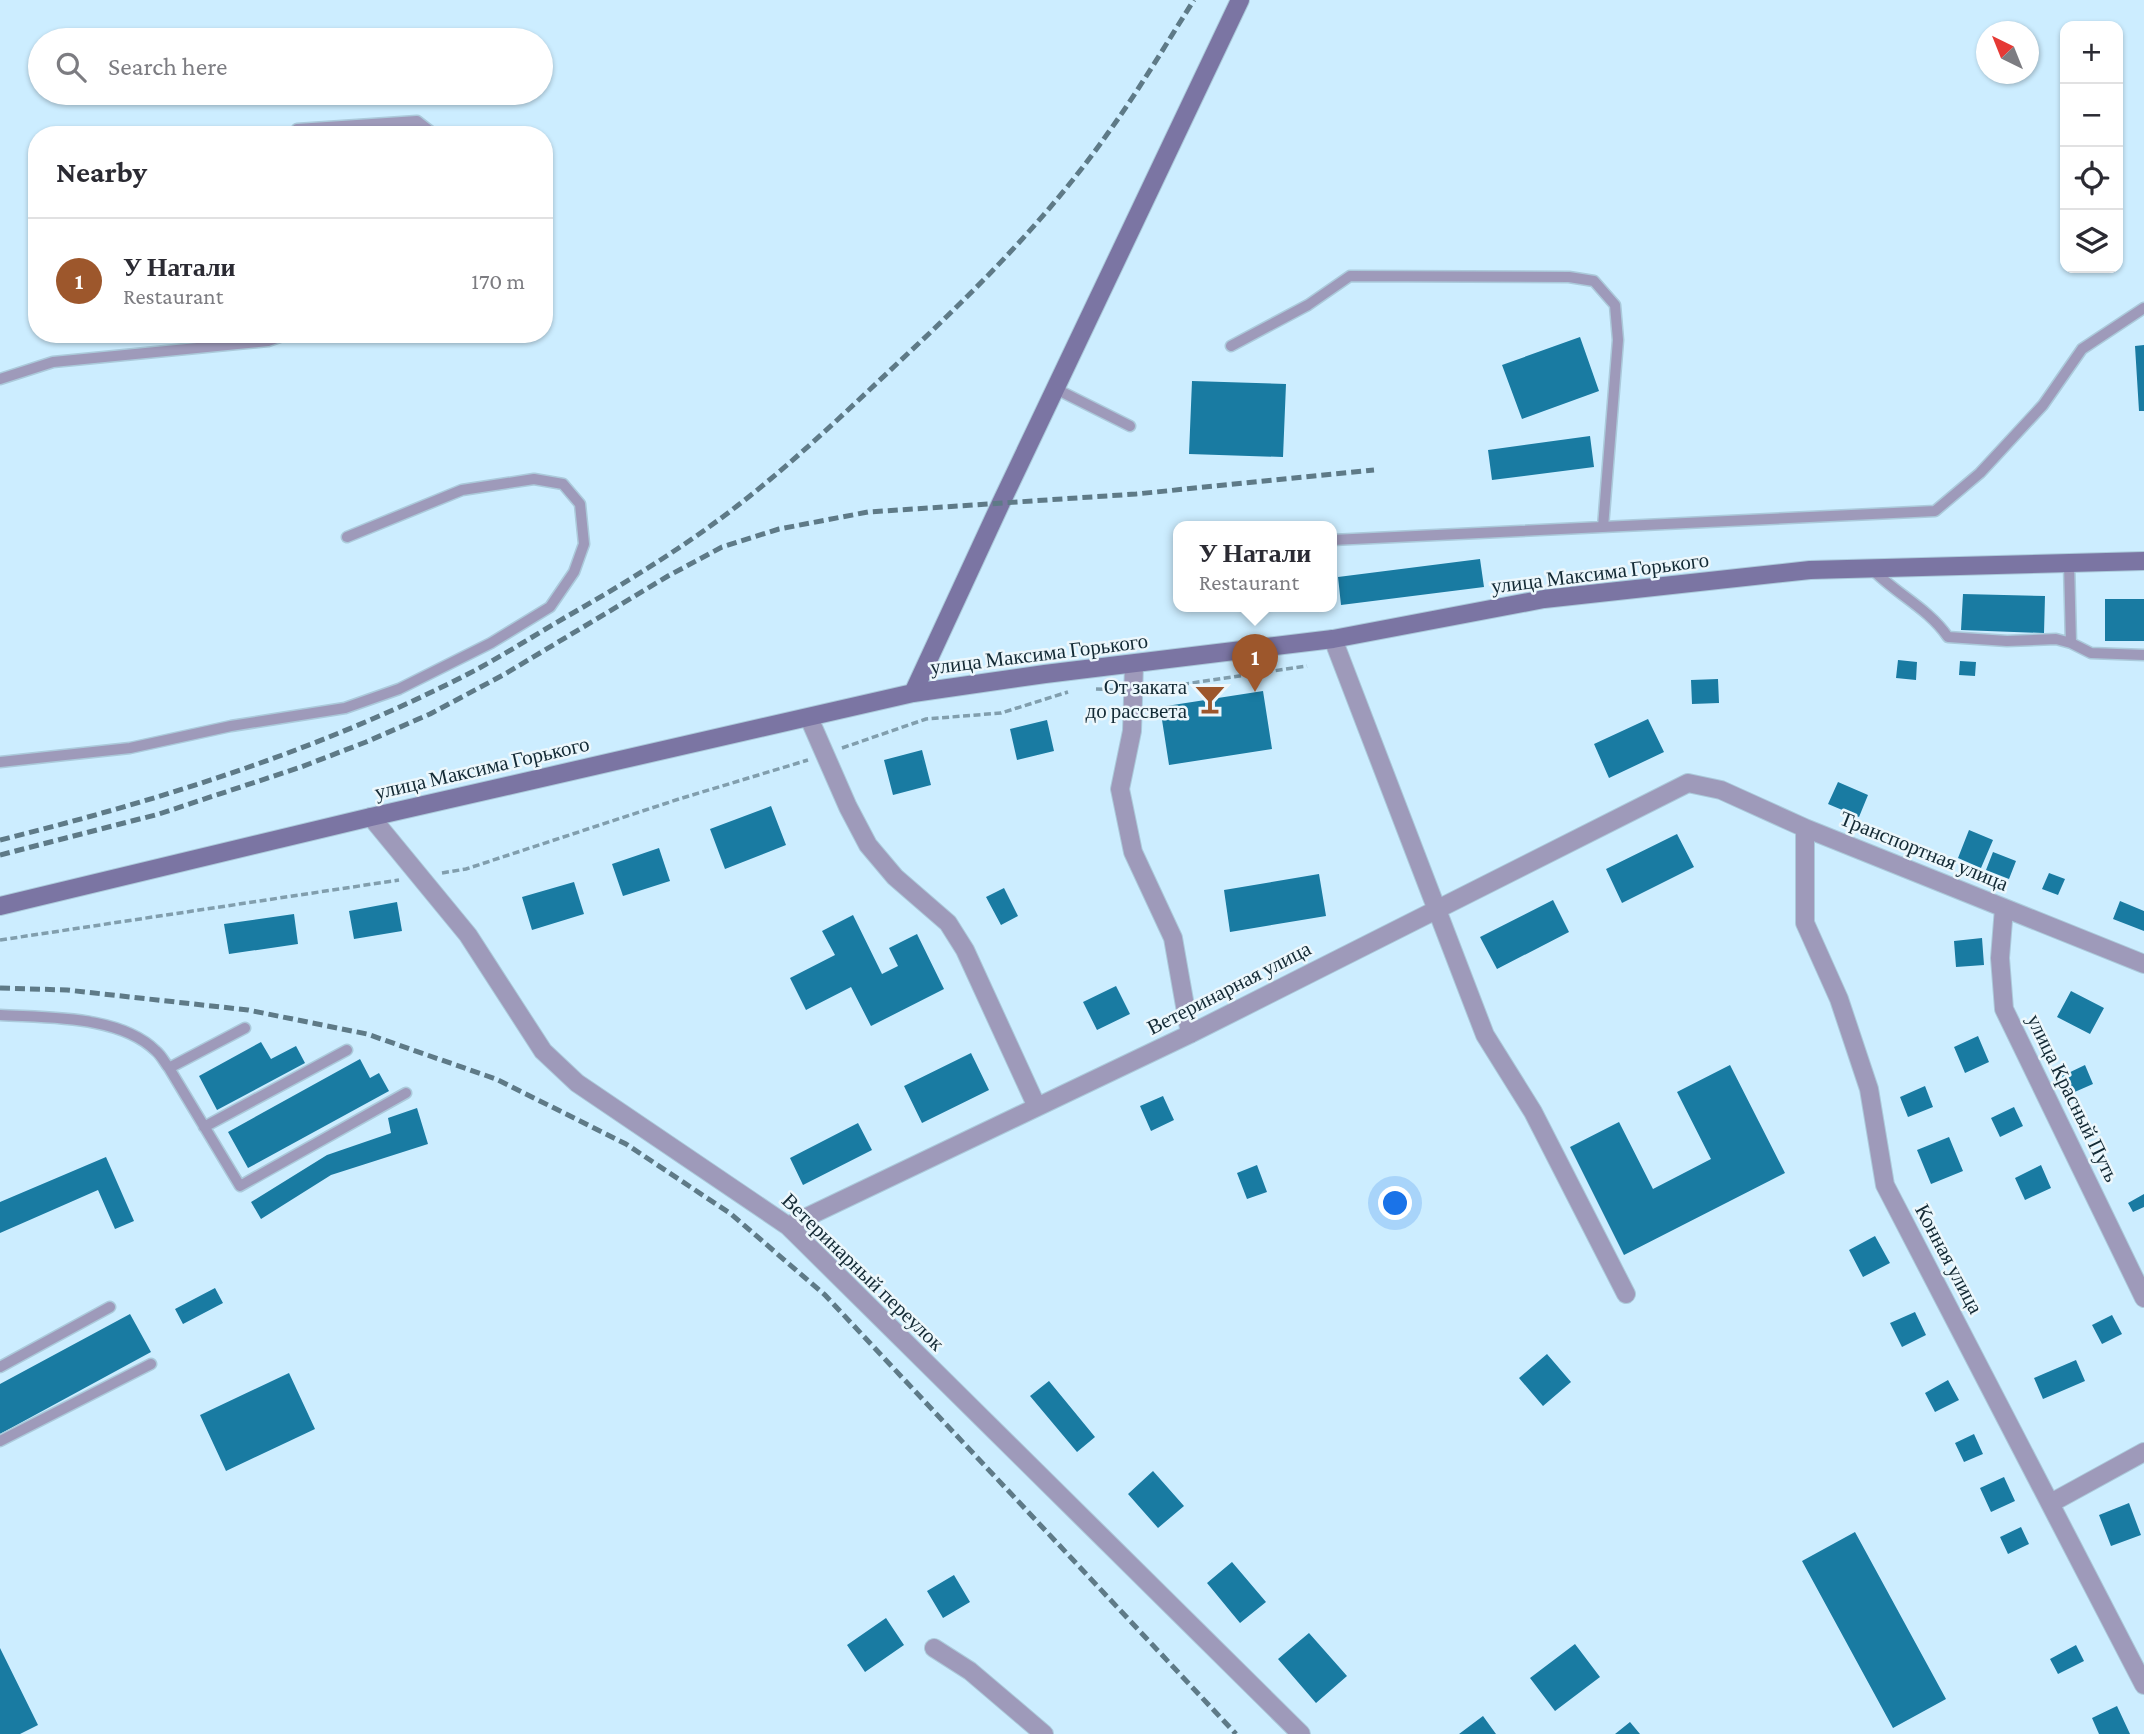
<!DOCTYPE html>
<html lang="en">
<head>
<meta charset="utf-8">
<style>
  :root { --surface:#fff; --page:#f2f2f3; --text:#2b2b33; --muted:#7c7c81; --line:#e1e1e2; --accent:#9d572c }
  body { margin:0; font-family:"Crimson Pro",serif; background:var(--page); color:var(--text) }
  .controls { position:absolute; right:21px; top:21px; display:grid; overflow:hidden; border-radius:14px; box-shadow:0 2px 5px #0004 }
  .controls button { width:63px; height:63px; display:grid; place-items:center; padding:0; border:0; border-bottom:2px solid var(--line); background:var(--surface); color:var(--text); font:35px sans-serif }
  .compass { position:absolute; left:1976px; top:21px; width:63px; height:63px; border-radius:50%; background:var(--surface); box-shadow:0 2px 5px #0004; rotate:317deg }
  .you { position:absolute; left:1396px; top:1204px; width:24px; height:24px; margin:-18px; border:5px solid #fff; border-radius:50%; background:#1a73e8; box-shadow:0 0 0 10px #1a73e833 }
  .badge { display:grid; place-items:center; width:46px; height:46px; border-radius:50%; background:var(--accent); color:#fff; font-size:23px; font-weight:700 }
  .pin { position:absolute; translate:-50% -58px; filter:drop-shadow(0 2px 4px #0008) }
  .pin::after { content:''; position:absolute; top:37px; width:24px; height:21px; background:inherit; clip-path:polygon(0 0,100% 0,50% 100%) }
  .popup { position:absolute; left:1173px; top:521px; width:164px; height:91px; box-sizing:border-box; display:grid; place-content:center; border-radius:14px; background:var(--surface); filter:drop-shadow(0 2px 5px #0005); font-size:23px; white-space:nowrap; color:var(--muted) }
  .popup b { font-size:26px; color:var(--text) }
  .popup::after { content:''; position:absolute; left:50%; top:100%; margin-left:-14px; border:14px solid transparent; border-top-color:var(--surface) }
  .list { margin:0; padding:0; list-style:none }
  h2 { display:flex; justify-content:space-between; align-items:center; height:91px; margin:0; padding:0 28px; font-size:30px }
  h2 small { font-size:23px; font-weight:400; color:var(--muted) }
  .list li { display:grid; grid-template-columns:46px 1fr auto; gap:21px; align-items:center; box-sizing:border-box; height:126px; padding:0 28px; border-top:2px solid var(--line) }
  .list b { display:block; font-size:26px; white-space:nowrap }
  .list p { margin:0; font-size:23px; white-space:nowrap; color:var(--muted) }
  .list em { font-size:23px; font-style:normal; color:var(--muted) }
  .icon { flex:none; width:38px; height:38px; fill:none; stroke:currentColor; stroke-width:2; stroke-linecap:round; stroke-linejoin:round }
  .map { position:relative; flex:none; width:2144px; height:1734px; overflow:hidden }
  .search { position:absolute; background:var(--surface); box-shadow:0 2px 5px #0004; left:28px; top:28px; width:525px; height:77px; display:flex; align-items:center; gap:18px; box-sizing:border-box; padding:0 24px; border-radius:38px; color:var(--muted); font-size:26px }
  .panel { position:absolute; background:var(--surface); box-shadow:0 2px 5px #0004; left:28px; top:126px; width:525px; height:217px; border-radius:28px }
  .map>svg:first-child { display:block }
</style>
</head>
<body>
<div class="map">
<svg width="2144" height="1734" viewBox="0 0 2144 1734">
  <rect width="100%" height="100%" fill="#ccedff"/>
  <path fill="#197ba2" d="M1580,337L1599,391L1522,419L1502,365Z
    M2144,345V411H2139L2135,346Z
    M1192,381L1286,384L1283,457L1189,454Z
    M1590,436L1594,467L1492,480L1488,450Z
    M1480,559L1484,587L1341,605L1338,577Z
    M1963,594L2045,596L2044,633L1961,630Z
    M2105,599H2144V641H2105Z
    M1898,660L1917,662L1916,680L1896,678Z
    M1960,661L1976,662L1975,676L1959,675Z
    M1718,679L1719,703L1692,704L1691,680Z
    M1263,691L1272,749L1169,765L1160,707Z
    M1648,719L1664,752L1609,778L1594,744Z
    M1047,720L1054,751L1017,760L1010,729Z
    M922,750L931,785L893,795L884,760Z
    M1838,782L1868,795L1859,817L1828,804Z
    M771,806L786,845L725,869L710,829Z
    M1969,830L1993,840L1981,868L1958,858Z
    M1677,834L1694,867L1622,903L1606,869Z
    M659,848L670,881L623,896L612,864Z
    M1993,852L2016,861L2009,879L1986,870Z
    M2049,873L2065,879L2058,895L2042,889Z
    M1319,874L1326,916L1230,932L1224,890Z
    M574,882L584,914L532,930L522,897Z
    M1004,888L1018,916L1001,925L986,897Z
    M1553,900L1569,932L1497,969L1480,937Z
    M2120,901L2144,911V931L2113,919Z
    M397,902L402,931L354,939L349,911Z
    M294,914L298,944L229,954L224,924Z
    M853,915L882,974L898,966L889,948L917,934L944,989L871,1026L851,987L806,1010L790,978L835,955L822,931Z
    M1982,938L1984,965L1956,967L1954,941Z
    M1116,986L1130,1014L1097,1030L1083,1002Z
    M2071,991L2104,1008L2090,1034L2057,1017Z
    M1978,1036L1989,1062L1965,1073L1954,1047Z
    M261,1042L271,1059L296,1046L305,1063L217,1110L199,1076Z
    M971,1053L989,1090L922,1123L904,1086Z
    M360,1059L370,1078L379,1073L389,1091L248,1168L228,1132Z
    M1730,1065L1785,1173L1624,1255L1570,1147L1619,1122L1653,1189L1711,1159L1677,1092Z
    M2085,1065L2093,1084L2070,1094L2062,1076Z
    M1925,1086L1933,1107L1908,1117L1900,1097Z
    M1163,1096L1174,1120L1151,1131L1140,1106Z
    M2014,1107L2023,1126L2000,1137L1991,1118Z
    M417,1108L428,1144L331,1175L261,1219L251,1202L327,1155L391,1133L388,1118Z
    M858,1123L872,1150L803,1185L790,1158Z
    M1949,1137L1963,1171L1931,1184L1917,1150Z
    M106,1157L134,1221L115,1229L98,1190L0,1233V1202Z
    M1257,1165L1267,1192L1247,1199L1237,1173Z
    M2041,1165L2051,1188L2025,1200L2015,1178Z
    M2144,1194V1207L2133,1212L2128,1203Z
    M1875,1236L1890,1263L1863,1277L1849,1250Z
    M215,1288L223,1303L183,1324L175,1309Z
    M1915,1312L1926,1335L1902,1347L1890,1323Z
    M130,1314L151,1352L0,1434V1384Z
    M2112,1315L2122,1334L2102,1344L2092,1325Z
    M1547,1354L1571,1382L1543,1406L1519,1378Z
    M2076,1360L2085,1381L2043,1399L2034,1378Z
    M289,1373L315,1429L226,1471L200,1415Z
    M1948,1380L1959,1400L1935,1412L1925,1393Z
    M1049,1381L1095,1437L1077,1452L1030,1396Z
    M1974,1434L1983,1454L1964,1462L1955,1443Z
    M1153,1471L1184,1506L1158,1528L1128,1494Z
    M2004,1477L2015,1501L1991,1512L1980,1488Z
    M2129,1503L2141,1535L2111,1546L2099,1515Z
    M2021,1527L2029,1544L2008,1554L2000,1537Z
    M1855,1532L1946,1699L1893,1728L1802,1561Z
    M1232,1562L1266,1602L1240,1623L1207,1583Z
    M954,1575L970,1602L943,1618L927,1591Z
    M886,1618L904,1645L865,1672L847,1645Z
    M1309,1633L1347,1676L1316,1703L1278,1659Z
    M1575,1644L1600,1677L1555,1711L1530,1678Z
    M2076,1645L2084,1661L2058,1674L2050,1659Z
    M0,1648L38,1725L20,1734H0Z
    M2117,1706L2130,1734H2099L2092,1718Z
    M1483,1716L1496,1734H1459Z
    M1630,1722L1640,1734H1615Z"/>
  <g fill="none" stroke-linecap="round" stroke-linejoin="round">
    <g stroke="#abcadb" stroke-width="13">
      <path id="lane" d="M297,129L417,121L435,135
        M1231,346L1308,305L1350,276L1569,277L1594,281L1615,305L1618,340L1603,527
        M0,379L53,362L268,341L288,334
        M1056,389L1130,426
        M1332,540L1935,511L1980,473L2043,405L2082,349L2144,308
        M2069,563L2071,643
        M1872,569C1896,594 1928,608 1948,637L2007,641L2056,639L2071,643L2091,653L2144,655
        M0,762L130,748L231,726L345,708L399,689L491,643L550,607L574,572L584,544L580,504L563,484L534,479L462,490L347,537
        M0,1015C47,1018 120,1015 156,1051C161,1055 165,1063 169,1068L240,1186L406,1093
        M169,1068L245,1028
        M204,1127L347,1050
        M0,1367L110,1307
        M0,1441L151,1364"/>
    </g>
    <g stroke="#abcadb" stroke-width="20">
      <path id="street" d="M1333,639L1485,1035L1533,1112L1626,1294
        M1134,665L1132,731L1120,789L1133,852L1173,938L1190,1034
        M809,718L848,807L868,845L895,877L948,923L965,950L1037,1107
        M371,817L468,935L543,1051L577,1083L788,1226L1301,1734
        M1805,828V923L1839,999L1869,1089L1885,1185L2144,1685
        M2004,908L2000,958L2004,1009L2144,1298
        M788,1226L1190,1034L1688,783L1721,790L1805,828L2144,964
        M2051,1503L2144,1452
        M934,1648L970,1671L1044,1734"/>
    </g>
    <g stroke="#abcadb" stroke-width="20">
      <path id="secondary" d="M913,693L1000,505L1240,0
        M0,906L371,817L913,693L1045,674L1333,639L1544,599L1810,570L2144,561"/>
    </g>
    <path stroke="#819ead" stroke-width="3.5" stroke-dasharray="7 3.5" stroke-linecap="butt" d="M1096,689L1116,690
      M1151,689L1307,666
      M842,748L926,719L1001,713L1068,692
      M442,873L466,869L679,799L808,760
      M0,940L399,880"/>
    <use href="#lane" stroke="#9e9aba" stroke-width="10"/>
    <use href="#street" stroke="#9e9aba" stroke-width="18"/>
    <use href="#secondary" stroke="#7b75a3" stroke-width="18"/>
    <path stroke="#5e7a87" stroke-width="5" stroke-dasharray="10 5" stroke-linecap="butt" d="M0,840C161,800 320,750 468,674C501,657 533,636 566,617C625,583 683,548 737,506C794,462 847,411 900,361C975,291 1049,217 1108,133C1139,90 1166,44 1194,0
      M0,855L159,814L301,767L366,742L430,714L505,674L668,576L722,547L779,529L868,512L1136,494L1374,470
      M0,988L67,990L248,1010L367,1034L496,1079L626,1144L731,1214L825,1295L1236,1734"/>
  </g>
  <defs>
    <g id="bar-bare" transform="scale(2.415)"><path d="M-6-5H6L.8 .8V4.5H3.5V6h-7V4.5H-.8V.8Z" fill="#9d572c" stroke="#ecf7fc" stroke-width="2.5" paint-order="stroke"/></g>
  </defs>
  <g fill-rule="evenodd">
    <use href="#bar-bare" x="1210" y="699"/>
  </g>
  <g text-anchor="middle" stroke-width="5" stroke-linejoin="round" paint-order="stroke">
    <g font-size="21" fill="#132a35" stroke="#ecf7fc">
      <text transform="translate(1600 573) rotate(-7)" y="7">улица Максима Горького</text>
      <text transform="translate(1039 654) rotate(-7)" y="7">улица Максима Горького</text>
      <text transform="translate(482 768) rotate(-13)" y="7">улица Максима Горького</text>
      <text transform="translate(1924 851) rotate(22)" y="7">Транспортная улица</text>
      <text transform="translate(1229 988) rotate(-27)" y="7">Ветеринарная улица</text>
      <text transform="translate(2073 1098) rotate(64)" y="7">улица Красный Путь</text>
      <text transform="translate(1949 1259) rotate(62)" y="7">Конная улица</text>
      <text transform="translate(863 1272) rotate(44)" y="7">Ветеринарный переулок</text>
    </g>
    <g font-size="21" fill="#132a35" stroke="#ecf7fc" text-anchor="end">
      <text x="1187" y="694">От заката<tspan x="1187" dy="24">до рассвета</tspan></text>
    </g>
  </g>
</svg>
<div class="controls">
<button>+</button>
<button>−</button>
<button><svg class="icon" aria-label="locate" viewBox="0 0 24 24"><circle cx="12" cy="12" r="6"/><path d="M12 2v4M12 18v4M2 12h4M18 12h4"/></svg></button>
<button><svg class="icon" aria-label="layers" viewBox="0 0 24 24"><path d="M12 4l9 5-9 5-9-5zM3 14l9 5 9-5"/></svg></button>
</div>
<svg class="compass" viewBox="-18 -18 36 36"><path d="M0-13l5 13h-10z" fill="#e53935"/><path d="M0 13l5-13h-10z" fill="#7c7c81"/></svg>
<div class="you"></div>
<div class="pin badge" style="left:1255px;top:692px">1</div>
<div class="popup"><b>У Натали</b>Restaurant</div>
<div class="search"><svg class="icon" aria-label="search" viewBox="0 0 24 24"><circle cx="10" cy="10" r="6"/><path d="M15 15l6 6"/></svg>Search here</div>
<section class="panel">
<h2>Nearby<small></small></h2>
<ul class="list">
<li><span class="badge">1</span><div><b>У Натали</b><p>Restaurant</p></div><em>170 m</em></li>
</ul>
</section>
</div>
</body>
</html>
